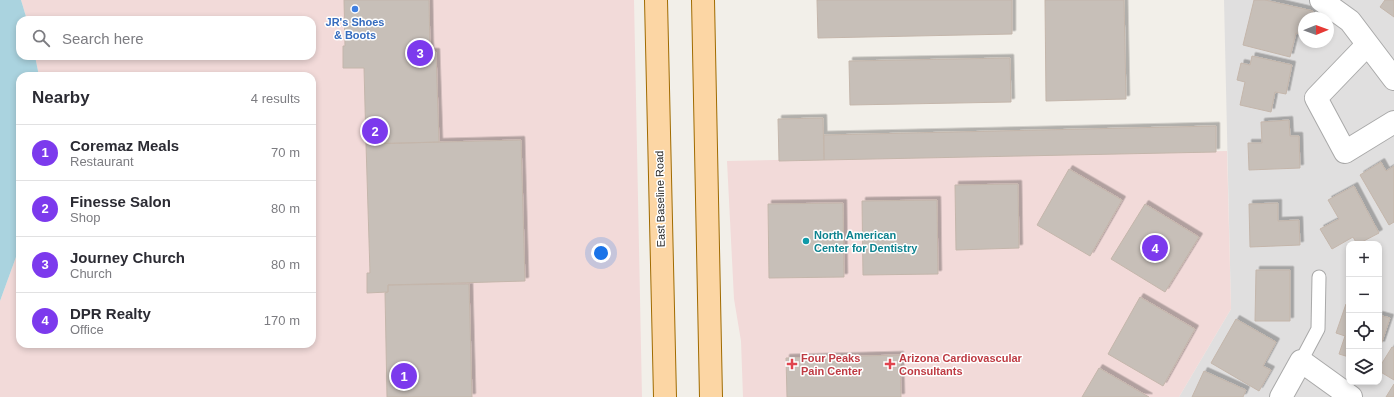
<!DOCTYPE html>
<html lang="en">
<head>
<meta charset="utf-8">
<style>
  :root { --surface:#fff; --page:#f7f7f7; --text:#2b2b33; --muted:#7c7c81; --line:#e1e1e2; --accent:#7c3aed }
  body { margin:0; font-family:Arial,sans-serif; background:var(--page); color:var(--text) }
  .controls { position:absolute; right:12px; bottom:12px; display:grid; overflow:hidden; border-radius:8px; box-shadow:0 2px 6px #0003 }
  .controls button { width:36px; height:36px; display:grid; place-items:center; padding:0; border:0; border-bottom:1px solid var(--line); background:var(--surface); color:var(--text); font:20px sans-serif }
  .compass { position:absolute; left:1298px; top:12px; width:36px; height:36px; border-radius:50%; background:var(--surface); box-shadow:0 2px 6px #0003; rotate:89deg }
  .you { position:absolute; left:601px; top:253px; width:14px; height:14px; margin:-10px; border:3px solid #fff; border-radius:50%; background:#1a73e8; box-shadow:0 0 0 6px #1a73e833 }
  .badge { display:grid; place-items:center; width:26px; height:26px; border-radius:50%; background:var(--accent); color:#fff; font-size:13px; font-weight:700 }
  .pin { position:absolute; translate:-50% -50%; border:2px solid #fff; box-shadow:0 1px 4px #0006 }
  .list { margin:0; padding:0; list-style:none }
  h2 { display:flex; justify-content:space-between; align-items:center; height:52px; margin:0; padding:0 16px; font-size:17px }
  h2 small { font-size:13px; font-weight:400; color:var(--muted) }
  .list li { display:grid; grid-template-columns:26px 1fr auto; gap:12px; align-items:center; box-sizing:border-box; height:56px; padding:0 16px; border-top:1px solid var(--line) }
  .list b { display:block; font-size:15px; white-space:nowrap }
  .list p { margin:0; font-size:13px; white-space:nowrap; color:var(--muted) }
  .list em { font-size:13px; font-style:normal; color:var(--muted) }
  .icon { flex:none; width:22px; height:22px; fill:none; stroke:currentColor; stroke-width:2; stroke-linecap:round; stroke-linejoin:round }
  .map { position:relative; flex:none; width:1394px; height:397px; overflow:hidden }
  .search { position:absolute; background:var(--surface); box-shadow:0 2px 6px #0003; left:16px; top:16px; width:300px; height:44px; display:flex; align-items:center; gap:10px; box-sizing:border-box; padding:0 14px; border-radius:12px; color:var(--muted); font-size:15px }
  .panel { position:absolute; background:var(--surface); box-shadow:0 2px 6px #0003; left:16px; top:72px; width:300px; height:276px; border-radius:12px }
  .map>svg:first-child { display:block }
</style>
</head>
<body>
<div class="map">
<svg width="1394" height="397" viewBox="0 0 1394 397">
  <defs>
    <filter id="shadow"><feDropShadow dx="3.5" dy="-3.5" stdDeviation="0" flood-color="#0004"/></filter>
  </defs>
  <rect width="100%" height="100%" fill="#f2efe9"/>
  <path fill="#e0dfdf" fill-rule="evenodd" d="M1224,0H1394V397H1179L1231,309ZM1304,18H1328V42H1304ZM1349,244H1379V382H1349Z"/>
  <path fill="#f2dad9" d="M21,0H634L642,397H0V301L20,246V344H312V76H39L35,56H312V20H27Z
    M1227,151L1231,309L1179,397H743L741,341L734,299L727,161Z"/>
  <path fill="#aad3df" d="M0,0H21L27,20H20V56H35L39,76H20V246L0,301Z"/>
  <path fill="#c7bfb8" stroke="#c4b6ab" filter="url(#shadow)" d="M344,0H429L430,52H436L439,142L366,144L364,68H343V46H345Z
    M817,0H1012V34L818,38Z
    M1045,0H1124L1126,99L1046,101Z
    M1254,0H1265L1313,11L1311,18H1304V35L1296,33L1290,57L1243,45Z
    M1385,0H1394V17L1380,7Z
    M1252,56L1292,65L1286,94L1275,92L1271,112L1240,105L1245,82L1237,80L1241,63L1250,65Z
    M1010,58L1011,102L850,105L849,61Z
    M823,118L824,160L779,161L778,119Z
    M1289,120L1290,136H1299L1300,168L1249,170L1248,143H1262L1261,122Z
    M1216,126V152L824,160V135Z
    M521,140L525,281L388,285V292L367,293V273H370L366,144Z
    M1381,162L1386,171L1394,166V222L1389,225L1360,175Z
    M1069,169L1122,200L1090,256L1037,225Z
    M1018,184L1019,248L956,250L955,185Z
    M1354,186L1379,233L1358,244H1357L1353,237L1332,249L1320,229L1339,219L1328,200Z
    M937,200L938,274L863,275L862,201Z
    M843,203L844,277L769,278L768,204Z
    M1278,203V221L1299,220L1300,245L1250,247L1249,204Z
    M1145,204L1199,237L1165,292L1111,259Z
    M1256,270H1290V321H1255Z
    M469,284L472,397H387L385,293L388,292V285Z
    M1140,297L1195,329L1163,386L1108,354Z
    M1346,304L1349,305V357L1339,354L1345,336L1336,333Z
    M1379,315L1390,318L1381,345L1379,344Z
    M1236,319L1276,342L1263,366L1271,370L1259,391L1211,363Z
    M1392,347L1394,348V380L1379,371V368Z
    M900,355L901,397H787L786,358Z
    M1099,368L1149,397H1082Z
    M1204,371L1246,390L1243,397H1192Z
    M1394,384V397H1386Z"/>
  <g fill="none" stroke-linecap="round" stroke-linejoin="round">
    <g stroke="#a9a9a9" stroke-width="15">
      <path id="service" d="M1301,361L1318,329L1319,277"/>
    </g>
    <g stroke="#a9a9a9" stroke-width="24">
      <path id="minor" d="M1321,0L1350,21L1394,79
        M1367,45L1316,98L1345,152L1394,122
        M1281,397L1301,361L1351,397"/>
    </g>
    <g stroke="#a06b00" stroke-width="24">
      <path id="primary" d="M656,0L665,397
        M703,0L711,397"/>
    </g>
    <use href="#service" stroke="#fff" stroke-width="13"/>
    <use href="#minor" stroke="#fff" stroke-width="22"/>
    <use href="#primary" stroke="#fcd6a4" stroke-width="22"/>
  </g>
  <circle fill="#3f7fe0" stroke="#fff" stroke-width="1.5" cx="355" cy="9" r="4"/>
  <circle fill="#0f9aa8" stroke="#fff" stroke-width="1.5" cx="806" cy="241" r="4"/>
  <g fill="#e0444e" stroke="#fff" stroke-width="1.5">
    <path d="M790 358h4v4h4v4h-4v4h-4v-4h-4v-4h4z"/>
    <path d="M888 358h4v4h4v4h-4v4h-4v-4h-4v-4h4z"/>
  </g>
  <g text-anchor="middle" stroke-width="3" stroke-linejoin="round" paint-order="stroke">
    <g font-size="11" font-weight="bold" fill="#366cbe" stroke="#fff">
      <text x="355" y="26">JR's Shoes<tspan x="355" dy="13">&amp; Boots</tspan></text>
    </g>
    <g font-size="11" fill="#222" stroke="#fff">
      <text transform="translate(660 199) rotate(-91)" y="4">East Baseline Road</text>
    </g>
    <g font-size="11" font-weight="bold" fill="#0d838f" stroke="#fff" text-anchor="start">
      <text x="814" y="239">North American<tspan x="814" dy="13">Center for Dentistry</tspan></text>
    </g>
    <g font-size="11" font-weight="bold" fill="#be3a42" stroke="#fff" text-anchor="start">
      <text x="801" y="362">Four Peaks<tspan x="801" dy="13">Pain Center</tspan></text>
      <text x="899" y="362">Arizona Cardiovascular<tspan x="899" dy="13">Consultants</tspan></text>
    </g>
  </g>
</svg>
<div class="controls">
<button>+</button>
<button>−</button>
<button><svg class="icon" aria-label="locate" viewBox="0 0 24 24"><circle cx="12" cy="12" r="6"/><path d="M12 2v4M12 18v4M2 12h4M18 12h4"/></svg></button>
<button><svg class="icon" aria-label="layers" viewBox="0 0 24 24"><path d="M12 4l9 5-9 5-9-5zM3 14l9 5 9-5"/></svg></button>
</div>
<svg class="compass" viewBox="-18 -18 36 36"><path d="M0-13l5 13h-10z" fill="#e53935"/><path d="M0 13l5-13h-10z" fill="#7c7c81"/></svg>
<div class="you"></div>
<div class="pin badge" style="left:404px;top:376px">1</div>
<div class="pin badge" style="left:375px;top:131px">2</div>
<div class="pin badge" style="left:420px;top:53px">3</div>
<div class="pin badge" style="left:1155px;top:248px">4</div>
<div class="search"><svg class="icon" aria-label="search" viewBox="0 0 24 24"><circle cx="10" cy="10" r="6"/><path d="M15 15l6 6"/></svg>Search here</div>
<section class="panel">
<h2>Nearby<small>4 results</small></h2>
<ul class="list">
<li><span class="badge">1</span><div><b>Coremaz Meals</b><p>Restaurant</p></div><em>70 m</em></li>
<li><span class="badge">2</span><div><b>Finesse Salon</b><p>Shop</p></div><em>80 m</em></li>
<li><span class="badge">3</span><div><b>Journey Church</b><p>Church</p></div><em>80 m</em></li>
<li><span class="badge">4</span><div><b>DPR Realty</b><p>Office</p></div><em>170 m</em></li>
</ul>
</section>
</div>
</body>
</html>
